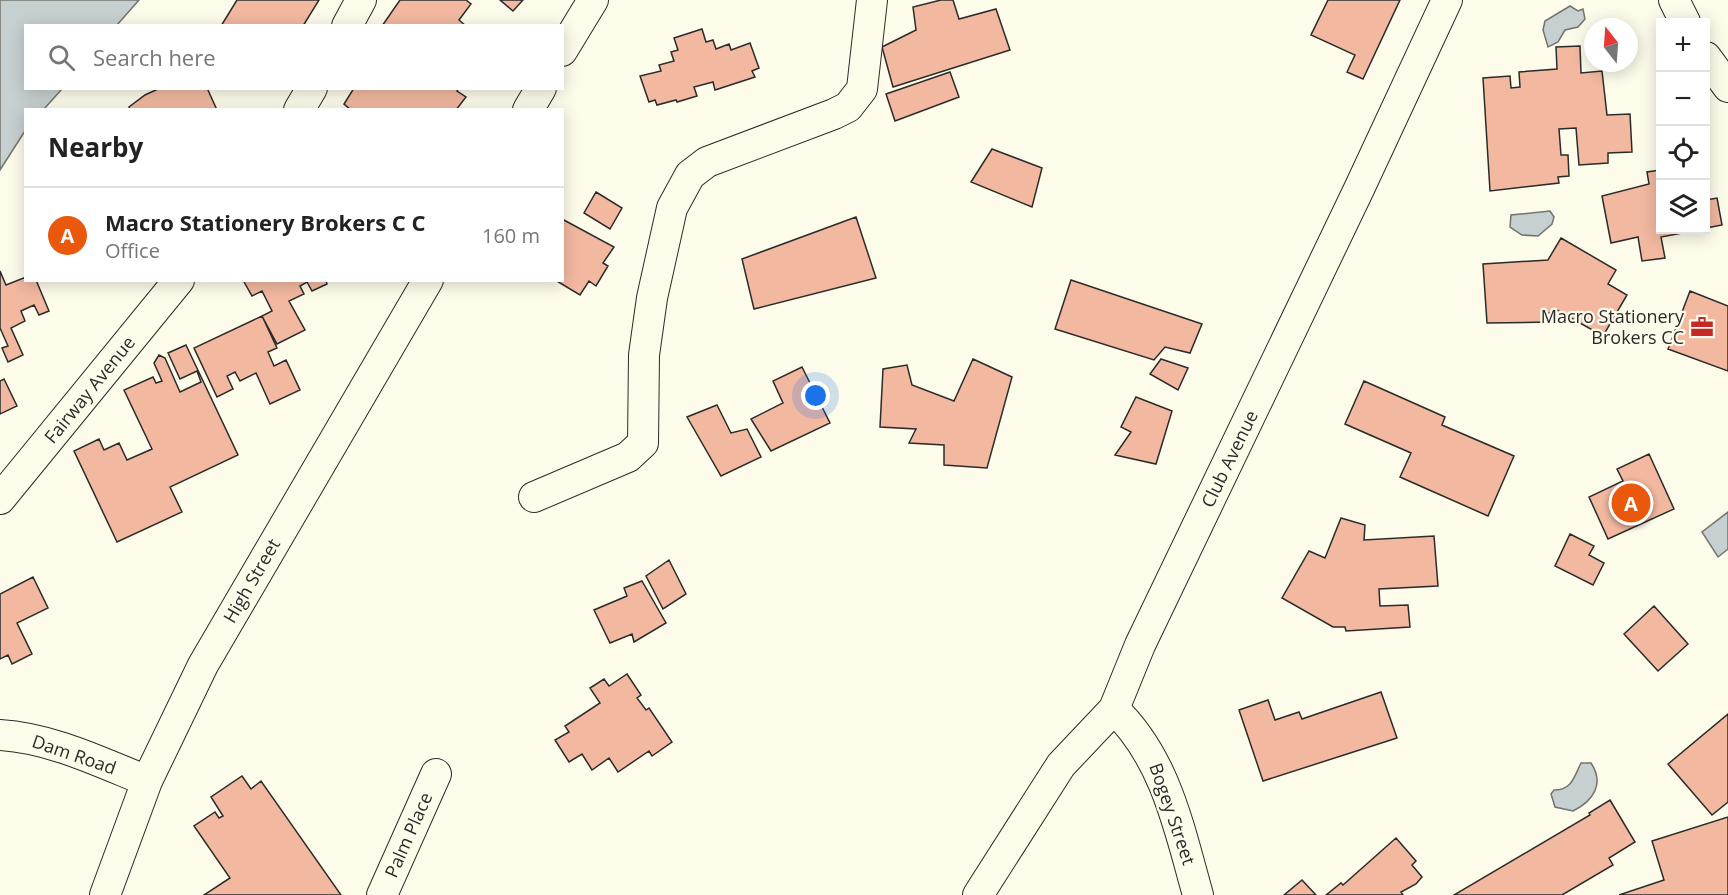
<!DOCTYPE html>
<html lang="en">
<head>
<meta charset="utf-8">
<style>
  :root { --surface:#fff; --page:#f6f6f6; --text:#222; --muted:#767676; --line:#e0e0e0; --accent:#ea580c }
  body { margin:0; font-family:"Open Sans",sans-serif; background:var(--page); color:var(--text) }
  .controls { position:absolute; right:18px; top:18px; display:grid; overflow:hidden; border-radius:0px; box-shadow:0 3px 15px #0003 }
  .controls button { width:54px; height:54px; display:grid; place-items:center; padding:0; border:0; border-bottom:2px solid var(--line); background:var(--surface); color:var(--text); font:30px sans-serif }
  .compass { position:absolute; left:1584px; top:18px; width:54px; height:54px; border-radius:50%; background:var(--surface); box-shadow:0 3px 15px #0003; rotate:343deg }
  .you { position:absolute; left:816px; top:396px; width:21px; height:21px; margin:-15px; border:4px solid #fff; border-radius:50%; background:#1a73e8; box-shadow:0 0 0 9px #1a73e833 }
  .badge { display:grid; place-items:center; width:39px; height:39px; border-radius:50%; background:var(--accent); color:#fff; font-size:20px; font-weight:700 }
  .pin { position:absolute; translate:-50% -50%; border:3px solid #fff; box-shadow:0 2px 6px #0006 }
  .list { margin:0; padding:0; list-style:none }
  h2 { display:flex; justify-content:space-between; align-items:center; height:78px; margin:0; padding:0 24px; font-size:26px }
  h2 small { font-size:20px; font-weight:400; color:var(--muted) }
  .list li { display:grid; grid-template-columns:39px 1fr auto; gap:18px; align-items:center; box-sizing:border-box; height:96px; padding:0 24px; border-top:2px solid var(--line) }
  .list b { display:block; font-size:22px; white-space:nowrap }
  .list p { margin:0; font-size:20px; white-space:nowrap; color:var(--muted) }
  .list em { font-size:20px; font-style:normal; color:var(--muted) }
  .icon { flex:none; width:33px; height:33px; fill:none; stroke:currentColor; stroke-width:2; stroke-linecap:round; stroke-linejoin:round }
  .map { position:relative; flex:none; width:1728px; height:895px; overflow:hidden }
  .search { position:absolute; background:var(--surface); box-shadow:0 3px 15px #0003; left:24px; top:24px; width:540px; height:66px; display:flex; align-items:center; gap:15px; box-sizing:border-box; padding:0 21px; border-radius:0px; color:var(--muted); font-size:22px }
  .panel { position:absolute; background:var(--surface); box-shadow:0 3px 15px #0003; left:24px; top:108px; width:540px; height:174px; border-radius:0px }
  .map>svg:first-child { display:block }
</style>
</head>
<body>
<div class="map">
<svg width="1728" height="895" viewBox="0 0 1728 895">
  <rect width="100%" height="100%" fill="#fdfbea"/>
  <path fill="#c7d0d0" stroke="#74746e" stroke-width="1.5" d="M0,0H139L117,25L26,26V88L62,89L44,109L26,110L25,131L0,170Z
    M1570,6L1578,11L1583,9L1585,19L1578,27L1565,30L1558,42L1548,47L1543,30L1545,21Z
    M1550,211L1554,217L1552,224L1538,236L1522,235L1510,227L1511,215Z
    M1728,512V549L1718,557L1702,532Z
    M1581,763H1591C1605,784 1593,801 1573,811L1555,807L1551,794L1554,790C1572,790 1574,777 1581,763Z"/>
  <path fill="#f2b8a0" stroke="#2b2b2b" stroke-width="1.5" d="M237,0H319L303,26H221Z
    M400,0H466L471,4L459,20L466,26H382Z
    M500,0H523L513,11Z
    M941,0H953L959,19L996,9L1010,50L893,87L882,47L916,30L913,7Z
    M1328,0H1400L1363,79L1347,72L1355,55L1311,35Z
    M702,29L706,42L713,40L716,49L729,44L731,50L750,43L759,68L752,71L755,77L715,90L713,82L694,87L697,96L677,102L676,100L657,105L655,100L649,102L640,76L661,71L659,65L674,61L671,52L678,50L674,38Z
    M1580,46L1581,73L1602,71L1607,115L1630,114L1632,152L1608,153V163L1579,165L1576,128L1559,129L1561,155H1568L1569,176L1558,177L1559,183L1490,191L1483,78L1510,76L1511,88L1520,87L1519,72L1557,69L1556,47Z
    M950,72L959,97L895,121L886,94Z
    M160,88H207L217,110H130L129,107L145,95Z
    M459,88L457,91L466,97L456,110H351L344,104L354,88Z
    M992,149L1042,168L1032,207L971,182Z
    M1660,170V230H1698L1661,237L1665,258L1642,261L1638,237L1611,243L1602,196L1649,184L1647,172Z
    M596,192L622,208L610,229L584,213Z
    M1717,198L1722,225L1706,228V200Z
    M856,217L876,278L754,309L742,259Z
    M562,219L614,247L603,263L608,266L596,286L589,281L580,295L555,280H562Z
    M1561,238L1616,270L1608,284L1627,295L1603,336L1557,310L1549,313L1550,322L1487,323L1483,264L1548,260Z
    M0,271L6,285L26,277V280H36L49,311L39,315L34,305L21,311L25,321L11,328L23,355L8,362L2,348L8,346L0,328Z
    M243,280H326L327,284L312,291L307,282L300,286L304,294L289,301L305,330L277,344L262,316L272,311L262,291L252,296Z
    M1071,280L1202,324L1190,353L1165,347L1154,360L1055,329Z
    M1690,291L1728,306V371L1668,349Z
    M262,316L277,348L268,352L274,366L286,360L300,390L270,404L256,373L240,381L235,372L227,376L233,389L217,397L194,348Z
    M186,345L238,455L170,487L182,512L117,542L74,451L99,439L104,450L119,443L127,460L152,449L124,390L153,377L156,383L162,381L154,363L159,355L165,358L180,392L201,382L197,371L180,379L168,353Z
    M973,359L1012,377L987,468L944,465V445L909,443L916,429L880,427L883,369L907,365L912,385L954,401Z
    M1161,359L1188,368L1178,390L1150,374Z
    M802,367L830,423L771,451L751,419L783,403L773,381Z
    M4,379L17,406L0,414V381Z
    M1364,381L1445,417L1442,425L1514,456L1488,516L1400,477L1411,453L1345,424Z
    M1136,397L1172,411L1156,464L1115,455L1131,432L1121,427Z
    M717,405L731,433L747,429L761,457L721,476L687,417Z
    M1649,454L1674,509L1608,539L1589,497L1623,481L1617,469Z
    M1341,518L1365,525L1364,540L1434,536L1438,586L1379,589L1380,606L1408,605L1410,627L1346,631L1345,627H1333L1282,598L1309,551L1325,558Z
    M1570,534L1594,546L1589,555L1604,563L1593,585L1555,566Z
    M669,560L686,594L663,609L646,576Z
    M33,577L48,608L17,623L32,654L12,664L8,655L0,659V594Z
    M642,581L666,623L634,642L632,634L610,643L594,610L627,596L624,588Z
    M1654,606L1688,644L1658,671L1624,634Z
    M627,674L641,695L637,698L646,710L649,708L672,742L652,756L649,751L618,772L609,758L592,770L582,754L569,762L555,740L569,732L565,726L600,703L590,688L604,679L609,686Z
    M1381,692L1397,738L1263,781L1239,710L1268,700L1275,720L1299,712L1302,719Z
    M1728,714V802L1712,815L1668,764Z
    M242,776L251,789L261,781L341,895H204L230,878L194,826L215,812L219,818L223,816L211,797Z
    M1610,800L1635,842L1609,858L1613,865L1562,895H1454L1590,815L1589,813Z
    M1728,817V895H1619L1664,880L1652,841Z
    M1396,838L1416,861L1412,865L1422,877L1416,884L1401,892L1403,895H1326L1341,883L1343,885Z
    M1302,880L1316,895H1284Z"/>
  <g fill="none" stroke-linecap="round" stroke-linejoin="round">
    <g stroke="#2b2b2b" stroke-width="32">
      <path id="street" d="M1674,0L1685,22
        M347,26L361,0
        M562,51L593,0
        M1706,57L1728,87
        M299,110L312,88
        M528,110L541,88
        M534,497L628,457L643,443L644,355L652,298L672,208L690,175L707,162L834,114L848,107L862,89L872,0
        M0,499L179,280
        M1114,709C1166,759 1179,828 1198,895
        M0,735C51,738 100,762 147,781
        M105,895L147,781L203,665L428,280
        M382,895L436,774
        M978,895L1061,765L1114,709L1140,645L1359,189L1447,0"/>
    </g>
    <use href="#street" stroke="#fdfbea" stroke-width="30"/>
  </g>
  <defs>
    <g id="office-bare" transform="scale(1.8)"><path d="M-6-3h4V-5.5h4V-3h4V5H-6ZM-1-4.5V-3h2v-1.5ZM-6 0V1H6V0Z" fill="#c62828" stroke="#fdfbea" stroke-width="2.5" paint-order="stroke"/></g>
  </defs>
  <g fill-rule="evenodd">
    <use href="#office-bare" x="1702" y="327"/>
  </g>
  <g text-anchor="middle" stroke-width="4.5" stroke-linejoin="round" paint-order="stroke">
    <g font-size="18" fill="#2b2b2b" stroke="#fdfbea" text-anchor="end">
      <text x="1684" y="323">Macro Stationery<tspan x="1684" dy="21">Brokers CC</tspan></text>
    </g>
    <g font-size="18" fill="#2b2b2b" stroke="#fdfbea">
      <text transform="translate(90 390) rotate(-51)" y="6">Fairway Avenue</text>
      <text transform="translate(1230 459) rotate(-64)" y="6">Club Avenue</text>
      <text transform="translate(252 581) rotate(-60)" y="6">High Street</text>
      <text transform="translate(74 755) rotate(19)" y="6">Dam Road</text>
      <text transform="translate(1172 814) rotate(71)" y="6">Bogey Street</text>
      <text transform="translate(409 835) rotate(-66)" y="6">Palm Place</text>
    </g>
  </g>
</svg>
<div class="controls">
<button>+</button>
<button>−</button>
<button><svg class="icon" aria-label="locate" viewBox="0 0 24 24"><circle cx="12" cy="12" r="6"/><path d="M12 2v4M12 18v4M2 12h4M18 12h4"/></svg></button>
<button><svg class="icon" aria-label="layers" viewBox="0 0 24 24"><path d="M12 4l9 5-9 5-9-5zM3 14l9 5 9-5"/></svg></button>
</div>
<svg class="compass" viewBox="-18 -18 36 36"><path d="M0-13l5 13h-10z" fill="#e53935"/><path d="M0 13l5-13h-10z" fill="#767676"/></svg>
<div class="you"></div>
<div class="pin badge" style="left:1631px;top:503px">A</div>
<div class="search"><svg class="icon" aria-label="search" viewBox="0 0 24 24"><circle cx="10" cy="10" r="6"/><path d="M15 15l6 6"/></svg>Search here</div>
<section class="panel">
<h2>Nearby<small></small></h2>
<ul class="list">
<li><span class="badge">A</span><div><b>Macro Stationery Brokers C C</b><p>Office</p></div><em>160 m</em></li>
</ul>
</section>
</div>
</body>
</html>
